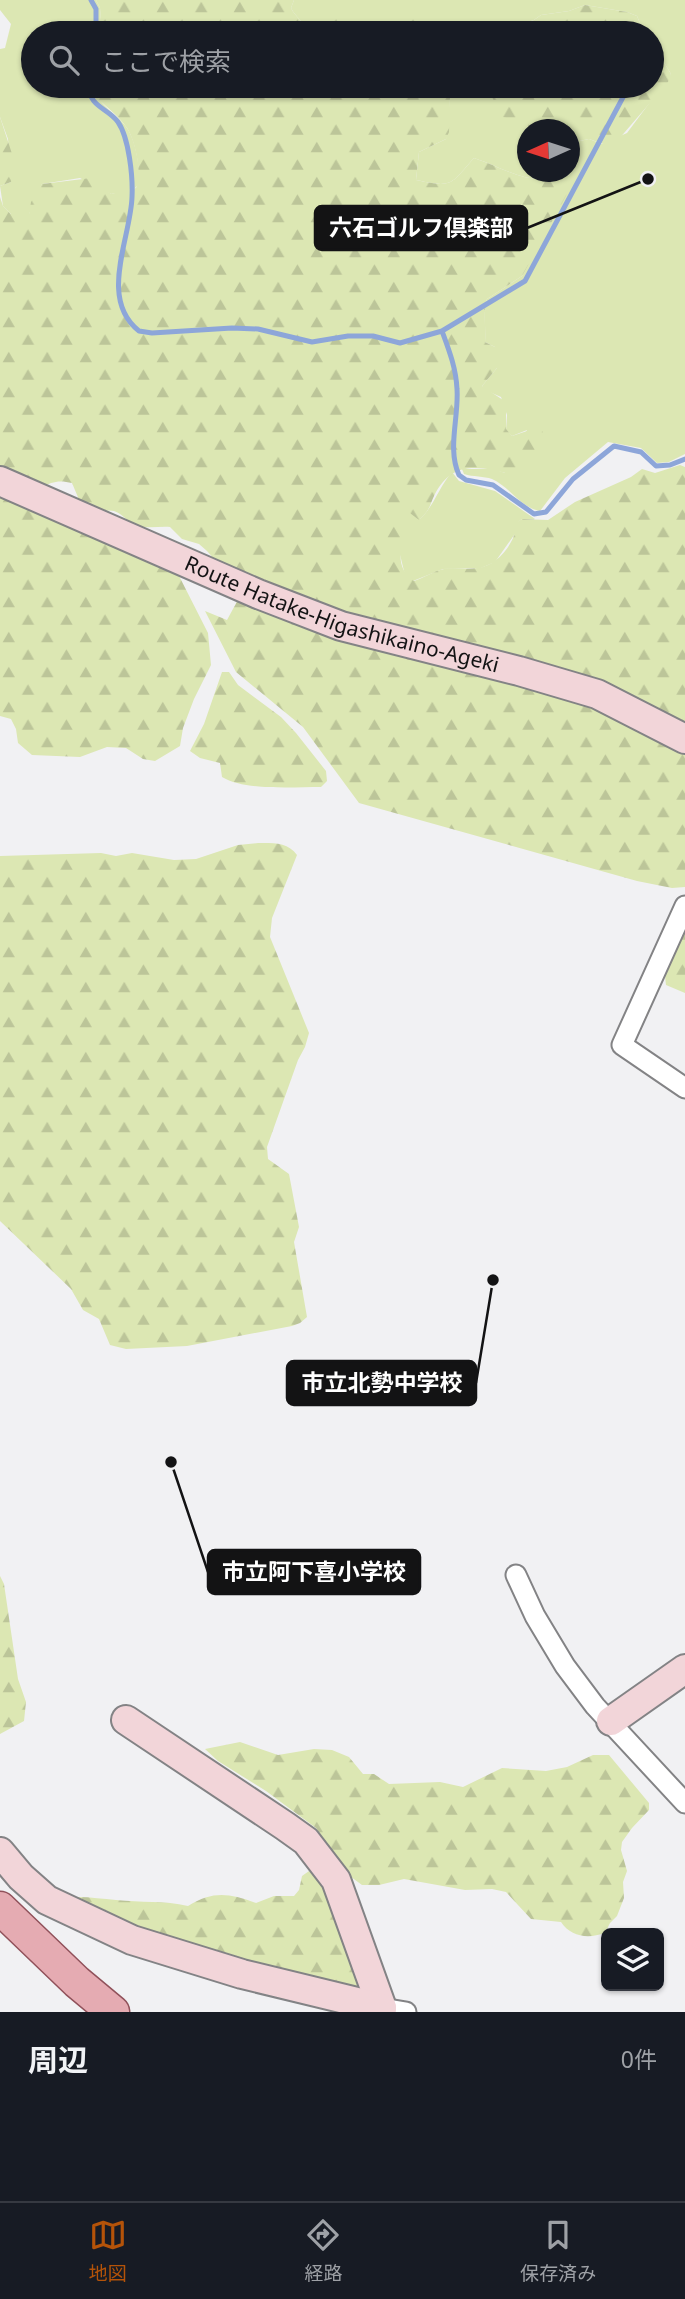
<!DOCTYPE html>
<html lang="ja">
<head>
<meta charset="utf-8">
<style>
  :root { --surface:#171b24; --page:#242831; --text:#f1f3f6; --muted:#9ea1a6; --line:#363941; --accent:#b45309 }
  body { margin:0; font-family:"Noto Sans","Noto Sans JP",sans-serif; background:var(--page); color:var(--text) }
  .controls { position:absolute; right:21px; bottom:21px; display:grid; overflow:hidden; border-radius:10px; box-shadow:0 2px 5px #0004 }
  .controls button { width:63px; height:63px; display:grid; place-items:center; padding:0; border:0; border-bottom:2px solid var(--line); background:var(--surface); color:var(--text); font:35px sans-serif }
  .compass { position:absolute; left:517px; top:119px; width:63px; height:63px; border-radius:50%; background:var(--surface); box-shadow:0 2px 5px #0004; rotate:267deg }
  .list { margin:0; padding:0; list-style:none }
  h2 { display:flex; justify-content:space-between; align-items:center; height:91px; margin:0; padding:0 28px; font-size:30px }
  h2 small { font-size:23px; font-weight:400; color:var(--muted) }
  .icon { flex:none; width:38px; height:38px; fill:none; stroke:currentColor; stroke-width:2; stroke-linecap:round; stroke-linejoin:round }
  .map { position:relative; flex:none; width:685px; height:2012px; overflow:hidden }
  .search { position:absolute; background:var(--surface); box-shadow:0 2px 5px #0004; left:21px; right:21px; top:21px; height:77px; display:flex; align-items:center; gap:18px; box-sizing:border-box; padding:0 24px; border-radius:38px; color:var(--muted); font-size:26px }
  .sheet { height:189px; background:var(--surface) }
  nav { display:flex; justify-content:space-around; align-items:center; box-sizing:border-box; height:98px; border-top:2px solid var(--line); background:var(--surface); font-size:19px; color:var(--muted) }
  nav a { display:grid; justify-items:center; gap:4px }
  nav .on { color:var(--accent) }
  .map>svg:first-child { display:block }
</style>
</head>
<body>
<div class="map">
<svg width="685" height="2012" viewBox="0 0 685 2012">
  <defs>
    <pattern id="forest-firs" width="22" height="20" patternUnits="userSpaceOnUse" patternTransform="scale(1.75)"><rect width="22" height="20" fill="#dce7b3"/><path d="M5 1l3.5 6h-7zM16 11l3.5 6h-7z" fill="#bcc599"/></pattern>
  </defs>
  <rect width="100%" height="100%" fill="#f1f1f3"/>
  <path fill="#dce7b3" d="M0,0H96L100,8L102,33H33V86H95C95,104 118,114 127,128C134,138 138,158 139,170C139,175 140,183 137,186C133,192 118,193 111,194L80,178L42,184L29,214H11L3,206L0,186L11,182L8,139L0,117V49L5,48L11,24L0,10Z
    M294,0H685V454L669,462L657,463L641,448L608,442L565,478L540,511C521,508 510,487 492,479C484,476 473,477 464,474L462,469H494L505,473L527,430L512,436L506,430L507,415L501,397L485,390L482,386L497,368L495,347L485,342C486,327 483,313 487,299L522,276L570,175C526,186 514,172 474,158C450,185 453,188 416,180L419,152L446,139L450,97L443,86H499L492,97L533,129L528,130V172H570V143L589,139L602,144L627,133L671,74L662,59L660,42L652,38V33H644L637,16L627,12L585,5L569,11L541,15L534,20L506,29L486,30L482,33H463L449,24L435,21H391L383,28L374,30L357,23H330L335,33H308C306,23 295,17 291,8Z
    M452,472L459,481L495,491L535,519H522L518,522L517,531L495,562L481,568L443,569L413,581L405,575L389,510L397,502L420,519C434,506 439,487 452,472Z"/>
  <path fill="url(#forest-firs)" d="M96,0H294L291,8C295,17 306,23 308,33H102L100,8Z
    M585,5L627,12L637,16L644,33H482L495,25L507,29L534,20L541,15L569,11Z
    M344,10L357,23L374,30L383,28L391,21L411,19L449,24L463,33H335L330,23L336,13Z
    M652,38L660,42L662,59L671,74L668,82L612,147L589,139L570,143V130L533,129L521,121L502,117L492,97L499,86H652Z
    M95,86H443L450,97L449,132L446,139L419,152L416,180C453,188 450,185 474,158C514,172 526,186 570,175L573,183L522,276L487,299C483,313 486,327 485,342L495,347L503,354L497,368L482,386L506,402V429L512,436L536,428L543,432C540,450 540,466 523,477C489,470 457,455 436,492C429,505 432,508 419,520L397,503L390,510L403,542C398,557 400,572 414,581C423,578 434,571 444,569C454,567 466,570 477,568C498,566 516,542 517,522L522,519L548,520L575,502L631,477L642,469L655,473L680,465L685,467V726L350,617L224,570L207,551L199,544L182,539L170,527C160,526 149,529 140,526C121,522 122,504 98,513L80,502L72,483C60,480 52,481 41,488L0,471V197L3,206L11,214H29L31,202L42,184L91,178L111,194L136,188C143,175 135,140 127,128C118,115 106,107 95,96Z
    M0,117L15,163L11,182L0,186Z
    M0,493L175,568L208,633L211,665L194,699L183,728L180,746L155,761L143,759L126,748L107,747L80,757L32,755L18,743L16,729L11,719L0,716Z
    M240,596L596,703L685,747V887L672,888L637,881L359,803L303,727L236,672L205,611L227,620Z
    M222,672H229L238,685L281,717L296,733L326,771L327,781L321,787C293,787 245,791 222,777L220,763L200,758L190,751L204,724Z
    M258,843C273,843 288,842 297,855L272,918L270,937L309,1033L305,1047L298,1060L267,1147L268,1159L289,1174L299,1227L294,1242L307,1317L300,1323L292,1326L187,1346L126,1349L110,1345L99,1319L83,1310L71,1289L0,1221V856L101,853L116,856L132,853L174,860L196,859L238,845Z
    M685,931V993L666,985L665,976Z
    M0,1576L4,1584L18,1679L26,1702L24,1721L0,1734Z
    M240,1742L278,1755L314,1749L332,1750L349,1757L363,1774H374L389,1784L440,1782L463,1787L502,1768L546,1771L567,1767L593,1755H609L649,1803V1810L632,1828L622,1842L621,1850L627,1871L623,1882L624,1898L617,1916L610,1923L605,1933C588,1939 571,1937 561,1922L531,1919L506,1892L492,1889L465,1890L404,1879L379,1885H362L347,1874L316,1828L266,1791L218,1761L205,1749Z
    M309,1871L329,1890L370,1991L245,1967L73,1905L78,1897C91,1897 103,1899 116,1900C141,1903 164,1900 188,1906C213,1891 228,1893 256,1903L274,1896H294L299,1890L302,1876Z"/>
  <g fill="none" stroke-linecap="round" stroke-linejoin="round">
    <path stroke="#8da6d9" stroke-width="5" d="M91,0L96,9V33
      M652,43L653,41
      M89,86C89,107 108,108 118,122C129,138 133,177 132,197C131,237 98,299 139,331L152,333L232,328L258,329L312,342L348,336H373L400,343L442,331C449,350 456,368 457,389C459,417 447,449 459,475L466,480L493,485L534,514L546,512L573,479L614,446L641,452L656,466L670,465L685,459
      M442,331L525,281L629,86"/>
    <g stroke="#838385" stroke-width="23">
      <path id="street" d="M685,906L622,1045L685,1088
        M516,1575L535,1616L565,1666L595,1706L685,1803
        M382,2008L406,2012"/>
    </g>
    <g stroke="#838385" stroke-width="32">
      <g id="secondary">
        <path id="s1" d="M0,481L258,594L341,626L519,671L597,694L685,739"/>
        <path d="M126,1720L285,1826L306,1841L336,1880L382,2008L381,2012"/>
        <path d="M611,1721L685,1669"/>
        <path d="M0,1852L21,1877L47,1900L132,1940L242,1974L382,2008"/>
      </g>
    </g>
    <g stroke="#90515a" stroke-width="35">
      <path id="primary" d="M0,1908L77,1982L113,2012"/>
    </g>
    <use href="#street" stroke="#fff" stroke-width="19"/>
    <use href="#secondary" stroke="#f2d5d9" stroke-width="28"/>
    <use href="#primary" stroke="#e5abb2" stroke-width="32"/>
  </g>
  <g text-anchor="middle" stroke-width="7" stroke-linejoin="round" paint-order="stroke">
    <g font-size="21" fill="#131314" stroke="#f1f1f3">
      <text dy="7" stroke="none"><textPath href="#s1" startOffset="368">Route Hatake-Higashikaino-Ageki</textPath></text>
    </g>
  </g>
  <path fill="none" stroke="#131314" stroke-width="2.5" d="M648 179L527 228M493 1280L476 1383M171 1462L208 1572"/>
  <g fill="#131314" stroke="#f1f1f3" stroke-width="2.5">
    <circle cx="648" cy="179" r="7"/>
    <circle cx="493" cy="1280" r="7"/>
    <circle cx="171" cy="1462" r="7"/>
  </g>
  <g fill="#131314" stroke="#131314" stroke-width="2.5">
    <rect x="315" y="206" width="212" height="44" rx="7"/>
    <rect x="287" y="1361" width="189" height="44" rx="7"/>
    <rect x="208" y="1550" width="212" height="44" rx="7"/>
  </g>
  <g font-size="23" text-anchor="middle" font-weight="bold" fill="#fff">
    <text x="421" y="236">六石ゴルフ倶楽部</text>
    <text x="382" y="1391">市立北勢中学校</text>
    <text x="314" y="1580">市立阿下喜小学校</text>
  </g>
</svg>
<div class="controls">
<button><svg class="icon" aria-label="layers" viewBox="0 0 24 24"><path d="M12 4l9 5-9 5-9-5zM3 14l9 5 9-5"/></svg></button>
</div>
<svg class="compass" viewBox="-18 -18 36 36"><path d="M0-13l5 13h-10z" fill="#e53935"/><path d="M0 13l5-13h-10z" fill="#9ea1a6"/></svg>
<div class="search"><svg class="icon" aria-label="search" viewBox="0 0 24 24"><circle cx="10" cy="10" r="6"/><path d="M15 15l6 6"/></svg>ここで検索</div>
</div>
<section class="sheet">
<h2>周辺<small>0件</small></h2>
<ul class="list">
</ul>
</section>
<nav>
<a class="on"><svg class="icon" aria-label="map" viewBox="0 0 24 24"><path d="M3 6l6-2 6 2 6-2v14l-6 2-6-2-6 2zM9 4v14M15 6v14"/></svg>地図</a>
<a><svg class="icon" aria-label="directions" viewBox="0 0 24 24"><path d="M12 3l9 9-9 9-9-9zM9 14v-3h6M13 9l2 2-2 2"/></svg>経路</a>
<a><svg class="icon" aria-label="saved" viewBox="0 0 24 24"><path d="M7 4h10v16l-5-4-5 4z"/></svg>保存済み</a>
</nav>
</body>
</html>
